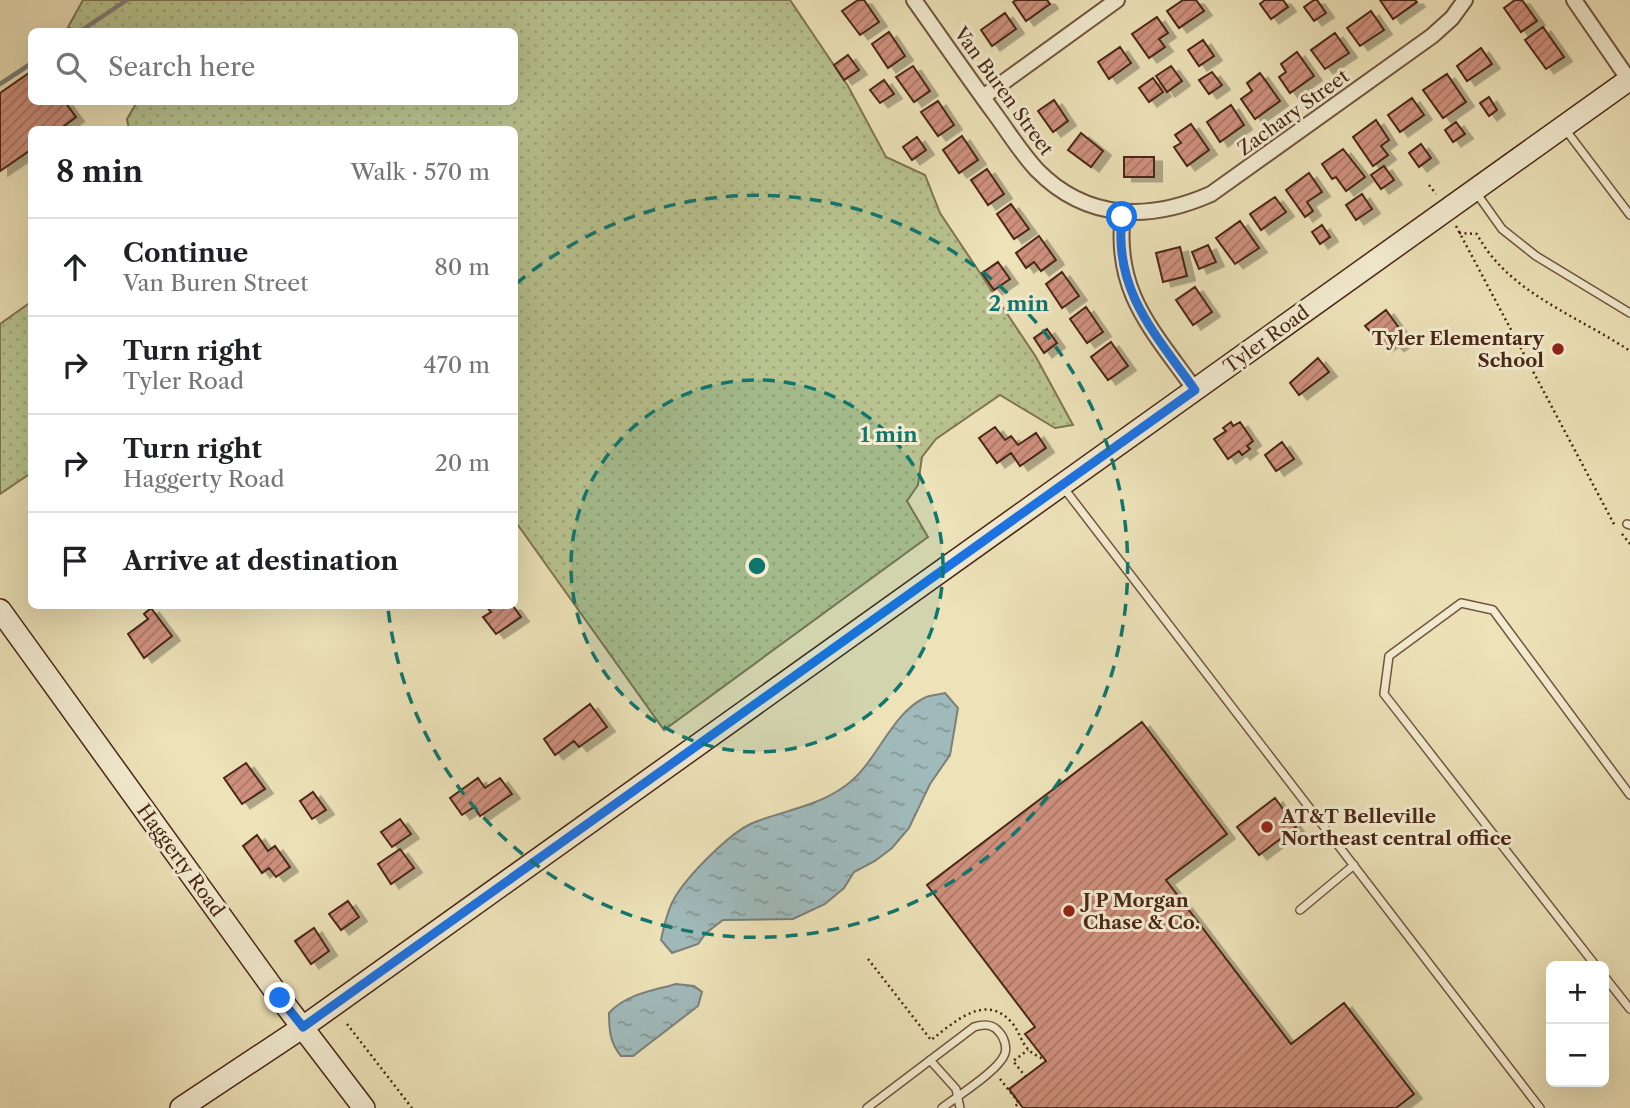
<!DOCTYPE html>
<html lang="en">
<head>
<meta charset="utf-8">
<style>
  :root { --surface:#fff; --page:#f6f6f6; --text:#202124; --muted:#757577; --line:#e0e0e0 }
  body { margin:0; font-family:"Libre Caslon Text",serif; background:var(--page); color:var(--text) }
  .controls { position:absolute; right:21px; bottom:21px; display:grid; overflow:hidden; border-radius:10px; box-shadow:0 7px 28px #0002 }
  .controls button { width:63px; height:63px; display:grid; place-items:center; padding:0; border:0; border-bottom:2px solid var(--line); background:var(--surface); color:var(--text); font:35px sans-serif }
  .stop { position:absolute; width:21px; height:21px; margin:-16px; border:5px solid #1a73e8; border-radius:50%; background:#fff }
  .stop.end { background:#1a73e8; border-color:#fff; box-shadow:0 2px 7px #0008 }
  .list { margin:0; padding:0; list-style:none }
  h2 { display:flex; justify-content:space-between; align-items:center; height:91px; margin:0; padding:0 28px; font-size:30px }
  h2 small { font-size:23px; font-weight:400; color:var(--muted) }
  .list li { display:grid; grid-template-columns:46px 1fr auto; gap:21px; align-items:center; box-sizing:border-box; height:98px; padding:0 28px; border-top:2px solid var(--line) }
  .list b { display:block; font-size:26px; white-space:nowrap }
  .list p { margin:0; font-size:23px; white-space:nowrap; color:var(--muted) }
  .list em { font-size:23px; font-style:normal; color:var(--muted) }
  .icon { flex:none; width:38px; height:38px; fill:none; stroke:currentColor; stroke-width:2; stroke-linecap:round; stroke-linejoin:round }
  .map { position:relative; flex:none; width:1630px; height:1108px; overflow:hidden }
  .search { position:absolute; background:var(--surface); box-shadow:0 7px 28px #0002; left:28px; top:28px; width:490px; height:77px; display:flex; align-items:center; gap:18px; box-sizing:border-box; padding:0 24px; border-radius:10px; color:var(--muted); font-size:26px }
  .panel { position:absolute; background:var(--surface); box-shadow:0 7px 28px #0002; left:28px; top:126px; width:490px; height:483px; border-radius:10px }
  .map>svg:first-child { display:block }
</style>
</head>
<body>
<div class="map">
<svg width="1630" height="1108" viewBox="0 0 1630 1108">
  <defs>
    <pattern id="grass-dots" width="8" height="8" patternUnits="userSpaceOnUse" patternTransform="scale(1.75)"><rect width="8" height="8" fill="#b8c38f"/><path d="M2 2h.1M6 6h.1" fill="none" stroke="#a0a77b" stroke-width="1.8" stroke-linecap="round"/></pattern>
    <pattern id="water-ripples" width="26" height="14" patternUnits="userSpaceOnUse" patternTransform="scale(1.75)"><rect width="26" height="14" fill="#a0babb"/><path d="M2 4q2-2 4 0t4 0M15 11q2-2 4 0t4 0" fill="none" stroke="#849797"/></pattern>
    <pattern id="building-hatch" width="6" height="6" patternUnits="userSpaceOnUse" patternTransform="scale(1.75)"><rect width="6" height="6" fill="#cf917e"/><path d="M-1 1l2-2M0 6l6-6M5 7l2-2" fill="none" stroke="#aa7666"/></pattern>
    <filter id="shadow"><feDropShadow dx="8" dy="4.5" stdDeviation="0" flood-color="#0004"/></filter>
  </defs>
  <rect width="100%" height="100%" fill="#ede2b8"/>
  <filter id="stains"><feTurbulence type="fractalNoise" baseFrequency=".00286" numOctaves="4"/><feColorMatrix values="0 0 0 0 .2 0 0 0 0 .09 0 0 0 0 .02 0 0 0 .5 -.17"/></filter>
  <radialGradient id="worn" r=".72"><stop offset=".6" stop-color="#630" stop-opacity="0"/><stop offset="1" stop-color="#630" stop-opacity=".3"/></radialGradient>
  <path fill="url(#grass-dots)" stroke="#807452" stroke-width="2" d="M83,0H790L848,86L886,157L925,175L940,213L1036,357L1073,425L1055,428L1000,395L936,439L922,457L918,485L907,501L928,537L664,730L515,521L514,130H129L127,119L137,102H514V32H77L68,27Z
    M31,302V473L0,494V324Z"/>
  <path fill="url(#water-ripples)" stroke="#7d7f79" stroke-width="2" d="M945,693L958,708L950,755L930,784L909,828L892,848L875,861L854,872L844,888L825,904L793,919L723,920L706,933L698,944L672,953L661,940C664,926 667,911 674,899C687,876 731,831 755,822C786,810 818,806 845,786C876,765 889,716 924,698C929,695 938,695 945,693Z
    M676,984L694,986L702,992L698,1006L633,1056H621C610,1043 609,1030 609,1013C626,994 652,991 676,984Z"/>
  <g fill="none" stroke-linecap="round" stroke-linejoin="round">
    <path stroke="#7d7f79" stroke-width="4.5" d="M79,32L127,0
      M0,84L32,63"/>
  </g>
  <path fill="url(#building-hatch)" stroke="#492616" stroke-width="2" filter="url(#shadow)" d="M858,0H864L879,22L860,35L842,11Z
    M1016,0H1047L1050,4L1026,21L1013,2Z
    M1183,0H1196L1204,11L1179,28L1167,11Z
    M1265,0H1283L1288,7L1271,19L1260,4Z
    M1314,0H1317L1326,13L1314,21L1304,7Z
    M1380,0H1415L1417,2L1393,19Z
    M1515,0H1522L1537,21L1521,32L1504,8Z
    M1371,11L1384,30L1360,46L1347,28Z
    M1005,13L1016,29L992,46L981,30Z
    M1157,17L1168,33L1159,39L1165,47L1149,58L1132,34Z
    M1543,27L1564,57L1546,69L1525,40Z
    M889,32L905,56L888,68L872,44Z
    M1335,33L1349,53L1325,69L1311,50Z
    M1203,40L1214,56L1199,66L1188,50Z
    M1120,47L1131,63L1109,79L1098,62Z
    M1481,48L1492,64L1467,81L1457,66Z
    M1297,52L1314,76L1290,93L1279,77L1286,72L1281,64Z
    M848,55L859,70L844,80L834,65Z
    M913,66L930,91L914,102L896,77Z
    M1171,66L1182,81L1167,92L1156,76Z
    M32,71V102H65L76,117L59,130H32V149L0,171V93Z
    M1212,72L1222,85L1209,94L1199,80Z
    M1260,73L1280,101L1255,119L1241,99L1252,91L1247,83Z
    M1447,74L1466,102L1443,118L1423,90Z
    M1153,78L1163,92L1149,102L1139,88Z
    M884,80L894,94L880,103L870,90Z
    M1489,97L1497,110L1489,116L1480,103Z
    M1412,98L1424,115L1400,132L1388,115Z
    M1054,100L1068,121L1053,132L1038,111Z
    M938,101L954,125L938,136L921,112Z
    M1231,105L1244,125L1220,142L1207,122Z
    M1376,120L1389,140L1381,146L1388,155L1373,166L1353,137Z
    M1456,122L1465,134L1453,142L1445,130Z
    M1191,124L1209,150L1187,166L1174,147L1181,143L1175,135Z
    M1081,133L1103,151L1091,167L1068,150Z
    M962,136L978,160L959,173L943,150Z
    M917,137L926,150L912,160L903,147Z
    M1421,144L1431,158L1419,167L1409,153Z
    M1343,149L1365,177L1346,191L1336,177L1332,179L1322,164Z
    M1124,157H1154V177H1124Z
    M1384,166L1394,180L1381,189L1371,175Z
    M987,169L1004,194L988,205L971,180Z
    M1309,173L1322,192L1307,202L1313,211L1305,217L1286,190Z
    M1362,194L1372,209L1356,220L1346,205Z
    M1275,197L1286,212L1261,230L1250,214Z
    M1011,204L1029,229L1014,239L997,214Z
    M1240,221L1259,248L1235,264L1216,238Z
    M1322,225L1330,237L1320,244L1312,232Z
    M1039,236L1056,260L1041,271L1034,262L1026,268L1016,253Z
    M1208,245L1216,262L1199,269L1192,252Z
    M1180,247L1187,276L1163,282L1156,253Z
    M998,262L1010,279L994,290L982,273Z
    M1062,272L1079,296L1062,308L1046,284Z
    M1195,287L1212,312L1193,325L1176,300Z
    M1086,307L1103,332L1087,343L1070,319Z
    M1386,310L1407,339L1396,347L1392,342L1384,347L1365,326Z
    M1047,329L1057,343L1044,353L1034,338Z
    M1111,342L1128,366L1108,380L1091,357Z
    M1318,358L1329,372L1299,395L1290,383Z
    M1231,422L1233,426L1240,422L1253,441L1247,446L1250,449L1242,455L1239,451L1228,459L1214,439L1226,431L1223,428Z
    M995,427L1005,440L1011,436L1018,445L1036,433L1046,448L1020,466L1011,453L997,463L979,438Z
    M1282,442L1294,459L1276,471L1265,455Z
    M486,606H513L521,617L496,634L483,617L491,612Z
    M151,608L172,636L144,658L128,634L148,619L144,614Z
    M590,704L607,727L579,747L574,741L555,755L544,739Z
    M1142,722L1227,834L1166,880L1291,1044L1344,1003L1414,1094L1396,1108H1023L1009,1089L1046,1061L1025,1034L1035,1027L927,885Z
    M246,763L265,789L242,804L224,778Z
    M478,778L485,788L500,778L512,794L480,816L474,807L462,815L450,798Z
    M313,792L326,810L312,819L300,801Z
    M1275,798L1296,827L1259,855L1237,827Z
    M400,819L411,834L392,847L381,832Z
    M257,835L268,851L275,846L290,867L276,877L269,868L262,873L243,846Z
    M400,849L414,868L391,884L378,864Z
    M348,901L359,917L341,930L329,914Z
    M314,928L329,951L311,964L295,941Z"/>
  <g fill="none" stroke-linecap="round" stroke-linejoin="round">
    <g stroke="#72553e" stroke-width="10">
      <path id="lane" d="M1565,129L1630,215
        M1475,191L1502,229L1536,256L1630,313
        M1063,487L1540,1108
        M1627,524L1630,525
        M1300,910L1354,865
        M1596,966L1384,694L1389,656L1461,603L1493,610L1630,795
        M1604,976L1630,1009
        M930,1060L956,1089L960,1108
        M867,1108L974,1027C983,1024 993,1024 999,1032C1004,1037 1007,1047 1005,1053C1001,1069 956,1097 942,1108"/>
    </g>
    <g stroke="#72553e" stroke-width="18">
      <path id="street" d="M914,0C941,38 967,76 995,114C1009,133 1021,153 1037,170C1087,221 1150,221 1211,194L1432,36L1452,18L1465,0
        M1574,0L1629,80
        M983,97L1117,0
        M1123,212C1113,292 1152,329 1195,390"/>
    </g>
    <g stroke="#492616" stroke-width="24">
      <path id="secondary" d="M0,610L280,998L364,1108
        M181,1108L303,1027L1630,79"/>
    </g>
    <path stroke="#492616" stroke-width="2.5" stroke-dasharray="2 3.5" stroke-linecap="butt" d="M1429,185L1436,194
      M1456,226L1615,526
      M1459,233L1477,234C1507,292 1578,316 1630,351
      M1622,534L1630,544
      M868,959L931,1040C955,1022 986,991 1013,1024C1019,1032 1021,1041 1027,1048C1032,1054 1040,1057 1046,1061
      M347,1024L412,1108
      M1026,1077L1013,1061L1028,1050
      M1000,1079L1019,1103L1013,1108"/>
    <use href="#lane" stroke="#f3ecd1" stroke-width="7"/>
    <use href="#street" stroke="#f3ecd1" stroke-width="14"/>
    <use href="#secondary" stroke="#f3ecd1" stroke-width="21"/>
  </g>
  <g fill="none" stroke-linecap="round" stroke-linejoin="round">
    <path stroke="#1a73e8" stroke-width="9" d="M280,998L303,1027L1195,390C1156,335 1113,290 1122,217"/>
  </g>
  <circle cx="757" cy="566" r="186" fill="#0f766e" fill-opacity=".12"/>
  <g fill="none" stroke="#0f766e" stroke-width="3.5" stroke-dasharray="12 9">
    <circle cx="757" cy="566" r="186"/>
    <path d="M516 284A371 371 0 1 1 388 608"/>
  </g>
  <g fill="#8f2418" stroke="#f3ecd1" stroke-width="2.5">
    <circle cx="1558" cy="349" r="7"/>
    <circle cx="1267" cy="827" r="7"/>
    <circle cx="1069" cy="911" r="7"/>
  </g>
  <g text-anchor="middle" stroke-width="6" stroke-linejoin="round" paint-order="stroke">
    <g font-size="19" fill="#492616" stroke="#f3ecd1">
      <text transform="translate(1004 91) rotate(54)" y="7">Van Buren Street</text>
      <text transform="translate(1293 112) rotate(-36)" y="7">Zachary Street</text>
      <text transform="translate(1266 339) rotate(-36)" y="7">Tyler Road</text>
      <text transform="translate(181 860) rotate(54)" y="7">Haggerty Road</text>
    </g>
    <g font-size="19" font-weight="bold" fill="#492616" stroke="#f3ecd1" text-anchor="start">
      <text x="1544" y="345" text-anchor="end">Tyler Elementary<tspan x="1544" dy="22">School</tspan></text>
      <text x="1281" y="823">AT&amp;T Belleville<tspan x="1281" dy="22">Northeast central office</tspan></text>
      <text x="1083" y="907">J P Morgan<tspan x="1083" dy="22">Chase &amp; Co.</tspan></text>
    </g>
  </g>
  <circle cx="757" cy="566" r="10" fill="#0f766e" stroke="#f3ecd1" stroke-width="3.5"/>
  <g font-size="21" text-anchor="middle" font-weight="bold" fill="#0f766e" stroke="#f3ecd1" stroke-width="6" stroke-linejoin="round" paint-order="stroke">
    <text x="1019" y="311">2 min</text>
    <text x="889" y="442">1 min</text>
  </g>
  <rect width="100%" height="100%" filter="url(#stains)"/>
  <rect width="100%" height="100%" fill="url(#worn)"/>
</svg>
<div class="controls">
<button>+</button>
<button>−</button>
</div>
<div class="stop" style="left:1122px;top:217px"></div>
<div class="stop end" style="left:280px;top:998px"></div>
<div class="search"><svg class="icon" aria-label="search" viewBox="0 0 24 24"><circle cx="10" cy="10" r="6"/><path d="M15 15l6 6"/></svg>Search here</div>
<section class="panel">
<h2>8 min<small>Walk · 570 m</small></h2>
<ul class="list">
<li><svg class="icon" aria-label="ahead" viewBox="0 0 24 24"><path d="M12 20V5M6 11l6-6 6 6"/></svg><div><b>Continue</b><p>Van Buren Street</p></div><em>80 m</em></li>
<li><svg class="icon" aria-label="right" viewBox="0 0 24 24"><path d="M7 20v-9h11M14 6l5 5-5 5"/></svg><div><b>Turn right</b><p>Tyler Road</p></div><em>470 m</em></li>
<li><svg class="icon" aria-label="right" viewBox="0 0 24 24"><path d="M7 20v-9h11M14 6l5 5-5 5"/></svg><div><b>Turn right</b><p>Haggerty Road</p></div><em>20 m</em></li>
<li><svg class="icon" aria-label="arrive" viewBox="0 0 24 24"><path d="M6 21V4h12l-3 4 3 4H6"/></svg><div><b>Arrive at destination</b></div></li>
</ul>
</section>
</div>
</body>
</html>
